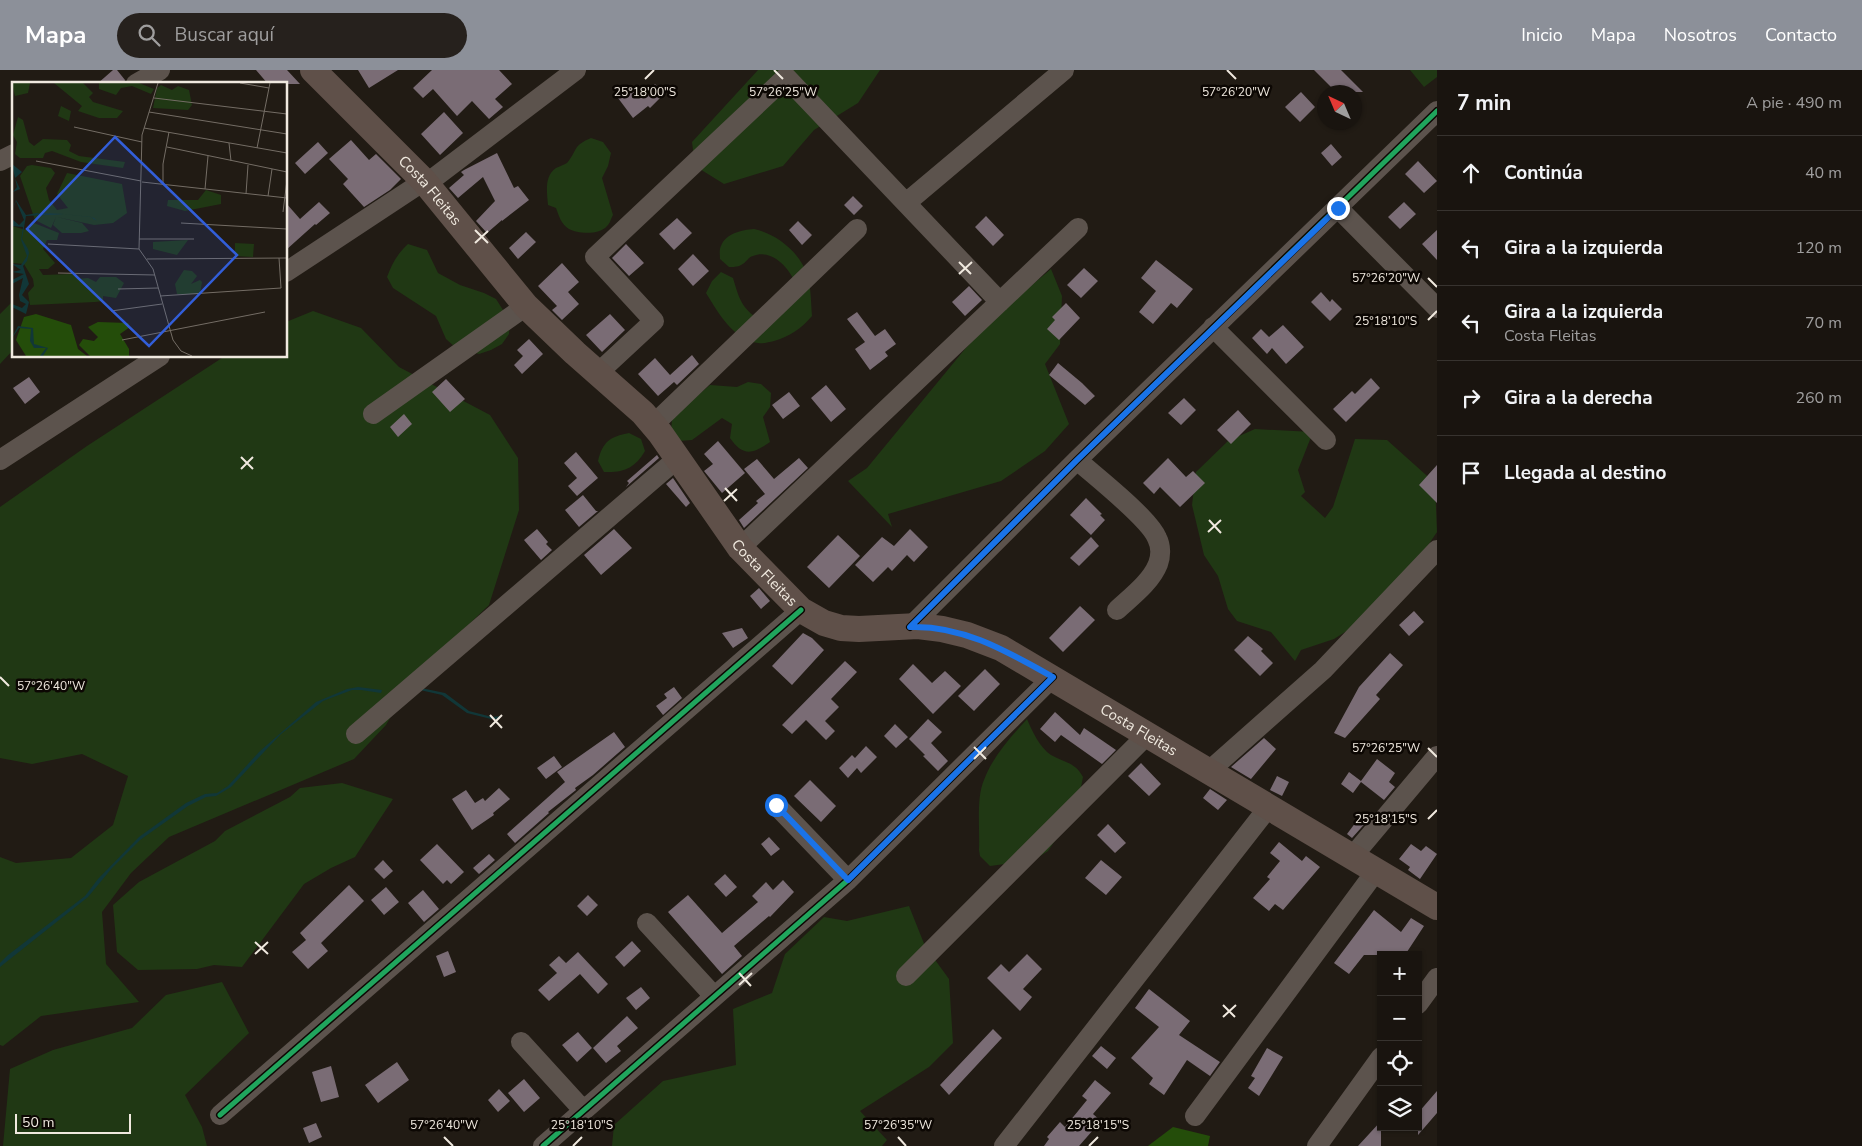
<!DOCTYPE html>
<html lang="es">
<head>
<meta charset="utf-8">
<style>
  :root { --surface:#19140f; --page:#26211d; --text:#f1f3f6; --muted:#9f9e9e; --line:#37332f; --accent:#8c9099 }
  body { margin:0; font-family:"Nunito Sans",sans-serif; background:var(--page); color:var(--text) }
  .controls { position:absolute; right:15px; bottom:15px; display:grid; overflow:hidden; border-radius:0px; box-shadow:0 1px 4px #0004 }
  .controls button { width:45px; height:45px; display:grid; place-items:center; padding:0; border:0; border-bottom:1px solid var(--line); background:var(--surface); color:var(--text); font:25px sans-serif }
  .compass { position:absolute; left:1317px; top:15px; width:45px; height:45px; border-radius:50%; background:var(--surface); box-shadow:0 1px 4px #0004; rotate:316deg }
  .scale { position:absolute; left:15px; bottom:12px; width:116px; box-sizing:border-box; padding-left:5px; border:2px solid #f0e9df; border-top:0; font-size:14px; line-height:18px; white-space:nowrap; color:#f0e9df; -webkit-text-stroke:4px #0c0703; paint-order:stroke }
  .stop { position:absolute; width:15px; height:15px; margin:-11px; border:4px solid #1a73e8; border-radius:50%; background:#fff }
  .stop.end { background:#1a73e8; border-color:#fff; box-shadow:0 1px 5px #0008 }
  .list { margin:0; padding:0; list-style:none }
  h2 { display:flex; justify-content:space-between; align-items:center; height:65px; margin:0; padding:0 20px; font-size:21px }
  h2 small { font-size:16px; font-weight:400; color:var(--muted) }
  .list li { display:grid; grid-template-columns:32px 1fr auto; gap:15px; align-items:center; box-sizing:border-box; height:75px; padding:0 20px; border-top:1px solid var(--line) }
  .list b { display:block; font-size:19px; white-space:nowrap }
  .list p { margin:0; font-size:16px; white-space:nowrap; color:var(--muted) }
  .list em { font-size:16px; font-style:normal; color:var(--muted) }
  .icon { flex:none; width:28px; height:28px; fill:none; stroke:currentColor; stroke-width:2; stroke-linecap:round; stroke-linejoin:round }
  .map { position:relative; flex:none; width:1437px; height:1076px; overflow:hidden }
  header { display:flex; align-items:center; gap:30px; box-sizing:border-box; height:70px; padding:0 25px; background:var(--accent); color:#fff }
  header strong { font-size:24px }
  nav { display:flex; gap:28px; margin-inline-start:auto; font-size:18px }
  .search { width:350px; height:45px; background:var(--page); display:flex; align-items:center; gap:12px; box-sizing:border-box; padding:0 18px; border-radius:28px; color:var(--muted); font-size:19px }
  main { display:flex }
  aside { flex:1; background:var(--surface) }
  .map>svg:first-child { display:block }
</style>
</head>
<body>
<header>
<strong>Mapa</strong>
<div class="search"><svg class="icon" aria-label="search" viewBox="0 0 24 24"><circle cx="10" cy="10" r="6"/><path d="M15 15l6 6"/></svg>Buscar aquí</div>
<nav><a>Inicio</a><a>Mapa</a><a>Nosotros</a><a>Contacto</a></nav>
</header>
<main>
<div class="map">
<svg width="1437" height="1076" viewBox="0 0 1437 1076">
  <rect width="100%" height="100%" fill="#211b14"/>
  <path fill="#203814" d="M758,0H880L858,33L814,60L783,96L724,114L695,96L692,72Z
    M1410,0H1437V7L1424,17Z
    M591,68L603,72L611,83L608,96L602,108L613,145C611,148 610,154 607,156C600,165 578,164 569,159C561,154 559,146 556,138L548,135C547,123 544,106 556,98C560,96 564,95 567,93C578,80 572,76 591,68Z
    M754,159C777,164 801,183 808,207C811,219 811,233 812,246C802,258 789,267 774,271C769,272 763,274 758,273C733,270 718,242 706,223L712,211L721,202L733,208C739,228 741,238 760,250L797,217C791,200 773,178 753,186C748,187 746,193 741,195C738,197 732,197 729,197L720,189C720,186 719,179 721,176C726,163 742,160 754,159Z
    M408,174L427,180L438,203L460,215L484,223L496,229L510,251L509,264L502,274L491,280L479,284L455,277L446,269L436,246L393,218L387,207C392,194 397,184 408,174Z
    M1051,199L1062,226L1060,274L1045,294L1069,354L1045,381L1001,411L888,444L892,457L848,411L867,398L965,279L1001,241Z
    M14,230V279L0,294V244Z
    M313,241L361,258L399,297L490,345L518,388L519,440L489,535L412,609L386,655L354,689L169,767L131,803L102,842L106,894L139,932L41,946L3,976L0,975V787L16,793L71,788L113,755L128,706L82,684L32,694L0,688V437L87,376L225,286H286V252Z
    M748,312L761,314L771,323L770,337L763,347L770,372C753,384 743,387 730,368L732,354L722,348L692,370L679,371L671,362L672,349L681,339L710,315L737,317Z
    M1255,359L1313,362L1298,400L1305,422L1301,426L1325,448L1333,437L1355,369L1387,370L1435,413L1437,462L1410,502L1364,550L1334,569L1301,580L1295,591L1271,562L1237,551L1228,539L1218,506L1204,485L1192,435L1196,402L1228,371Z
    M629,363L641,369L645,381C635,398 624,403 604,402L598,391C603,371 610,367 629,363Z
    M1027,649C1032,661 1040,678 1051,685C1065,693 1075,692 1083,707L1077,738L1048,781L1034,790L990,796L980,786L979,780C980,759 976,728 984,710C993,686 1010,668 1027,649Z
    M342,713L393,729L355,787L331,798L304,814L242,897L214,895L197,899L138,900L117,882L113,835L139,812L215,771L225,761L290,727L300,718Z
    M909,836L925,876L949,909L953,973L929,997L860,1041L887,1070L882,1076H612L614,1055L663,1011L736,995L733,939L772,923L785,884L824,847L847,851Z
    M222,912L249,963L185,1025L202,1057L207,1076H3L10,999L53,980L132,958L166,925Z"/>
  <path fill="#244d0a" d="M1173,1057L1210,1066L1208,1076H1148Z"/>
  <path fill="#113738" d="M358,617L382,620L381,623L361,620H352L323,631L281,664L231,717L216,726L206,727L188,736L140,770L112,798L88,827L0,897V893L8,885L85,826L98,809L139,767L186,733L205,724L217,723L228,716L259,682L316,632L347,619Z
    M421,618L445,623L469,641L492,647L500,646L499,649H491L467,643L442,625L420,620Z"/>
  <path fill="#7a6c75" d="M113,0H117L125,10L124,14H97Z
    M256,0H287L300,14H268Z
    M358,0H398L369,18Z
    M432,0H499L512,14L495,29L503,37L489,49L472,31L457,46L433,19L423,28L413,18Z
    M1314,0H1341L1363,22H1336Z
    M655,14L664,24L650,38L648,36L633,48L618,28L632,17L636,21L642,15L647,21Z
    M1301,22L1315,37L1300,52L1285,37Z
    M444,42L463,63L440,85L421,64Z
    M351,70L369,90L376,84L401,109L390,120L364,137L343,114L348,109L329,89Z
    M318,72L328,83L305,104L295,93Z
    M1331,74L1342,87L1332,96L1321,83Z
    M497,83L514,118L518,116L529,130L502,151V150L487,163L476,151L495,131L483,107L458,128L449,118L464,105L461,102L464,100Z
    M1418,91L1437,111L1424,123L1405,104Z
    M853,126L863,136L854,145L844,135Z
    M319,132L330,143L316,155L315,154L286,180V133L300,149Z
    M1404,132L1416,144L1400,159L1388,147Z
    M986,146L1004,165L993,176L975,157Z
    M677,148L692,163L674,180L659,164Z
    M798,151L812,165L802,175L789,160Z
    M1437,160V190L1422,174Z
    M526,162L536,172L518,189L509,178Z
    M626,174L644,193L629,206L612,188Z
    M693,184L709,201L693,216L678,199Z
    M1156,190L1193,219L1177,238L1171,233L1153,254L1139,242L1156,221L1141,208Z
    M562,193L579,212L568,222L579,234L562,250L552,240L557,236L538,216Z
    M1084,198L1098,211L1081,228L1067,215Z
    M969,216L982,230L965,246L952,232Z
    M1321,222L1330,232L1332,229L1342,239L1330,251L1311,232Z
    M1066,233L1080,248L1059,270L1047,259L1055,250L1052,247Z
    M857,242L875,266L885,259L896,274L885,282L888,286L870,300L855,279L865,272L847,249Z
    M610,244L625,260L602,282L586,265Z
    M1283,255L1304,277L1286,294L1272,278L1267,284L1252,268L1261,259L1269,267Z
    M529,269L543,284L522,304L514,295L523,286L517,280Z
    M692,285L699,294L677,315L674,312L658,326L638,304L655,288L670,305Z
    M1058,293L1082,313L1095,326L1085,335L1049,305Z
    M29,307L40,322L25,334L13,318Z
    M1371,308L1380,318L1346,352L1333,339L1352,321L1355,324Z
    M446,309L465,329L450,342L432,322Z
    M826,315L846,339L831,352L811,328Z
    M789,322L800,336L783,349L772,335Z
    M1184,328L1196,340L1181,355L1168,343Z
    M1238,340L1251,354L1231,374L1217,360Z
    M404,344L412,354L398,367L390,357Z
    M718,371L745,403L722,423L704,401L713,394L704,384Z
    M576,382L598,408L577,426L568,416L577,408L564,393Z
    M657,385L659,388L626,417L629,413L627,411Z
    M799,388L808,398L744,458L739,450L758,433L756,431L765,424L744,399L757,389L774,409Z
    M1168,388L1186,407L1193,401L1205,413L1180,437L1160,417L1154,424L1143,413Z
    M1437,395V433L1419,415Z
    M673,408L690,433L686,437L666,414Z
    M583,425L596,441H598L579,457L565,440Z
    M1086,428L1102,444L1100,445L1105,450L1091,465L1070,445Z
    M537,459L548,472L546,474L552,480L541,490L524,470Z
    M614,459L632,478L601,505L584,485Z
    M910,459L928,477L914,492L907,485L892,501L888,497L873,512L855,495L882,467L894,476Z
    M838,465L860,486L829,518L807,497Z
    M1091,467L1099,476L1079,496L1070,488Z
    M759,518L770,531L761,539L750,526Z
    M1080,536L1095,550L1063,582L1049,568Z
    M1414,541L1424,552L1409,566L1399,555Z
    M742,558L748,568L733,578L722,563Z
    M803,563L812,568L824,580L792,615L772,596Z
    M1248,566L1263,579L1261,581L1273,593L1260,606L1234,580Z
    M1390,583L1403,595L1376,625L1380,629L1345,668L1334,663L1359,617Z
    M845,591L857,602L831,629L839,637L825,651L835,661L826,670L806,650L792,664L782,655Z
    M913,594L932,613L945,601L961,616L933,644L899,609Z
    M985,599L1000,614L974,641L958,626Z
    M674,617L682,628L663,645L656,636L667,628L664,624Z
    M1055,642L1080,665L1084,658L1116,680L1102,694L1061,665L1055,672L1040,659Z
    M928,649L942,662L931,673L948,691L938,701L923,686L925,685L909,669Z
    M895,654L908,667L896,678L884,666Z
    M614,662L625,677L593,705L575,718L576,720L548,742L549,743L515,773L507,764L565,712L557,702Z
    M1264,668L1276,679L1251,709L1231,697Z
    M866,676L877,687L861,703L857,698L848,708L839,698L852,685L855,688Z
    M554,686L562,697L546,709L537,698Z
    M1377,689L1395,703L1389,712L1395,717L1384,730L1361,712L1353,723L1341,714L1349,702L1361,711Z
    M1141,693L1161,714L1149,726L1128,706Z
    M1277,706L1289,712L1282,726L1270,720Z
    M810,710L836,736L821,752L794,726Z
    M499,718L510,729L493,743L494,745L472,760L452,729L466,720L475,733L483,728L485,731Z
    M1210,719L1227,730L1218,740L1203,728Z
    M1362,744L1369,749L1352,768L1347,764Z
    M1108,754L1126,773L1115,783L1097,765Z
    M769,767L780,779L771,786L761,774Z
    M1279,772L1302,791L1306,786L1320,797L1283,840L1275,834L1269,841L1253,828L1270,809L1267,807L1280,791L1270,783Z
    M437,774L464,802L451,814L447,810L443,814L420,790Z
    M1411,774L1421,781L1426,776L1437,784L1420,809L1408,800L1410,797L1399,789Z
    M489,784L495,790L479,804L473,798Z
    M383,790L393,801L384,809L374,799Z
    M1101,790L1122,807L1106,825L1085,808Z
    M725,804L737,817L726,827L714,814Z
    M783,810L794,822L770,847L769,846L734,876L742,886L722,904L668,842L688,825L722,863L758,832L752,826L766,812L773,820Z
    M349,815L364,831L321,873L328,881L308,899L292,882L306,870L300,863Z
    M386,817L399,832L384,845L371,830Z
    M423,820L439,839L424,852L408,833Z
    M588,825L598,835L587,846L577,836Z
    M1374,840L1401,862L1411,848L1424,856L1405,885H1364L1349,904L1334,893Z
    M632,871L641,881L624,897L615,887Z
    M448,881L456,902L444,907L436,886Z
    M578,882L608,914L598,924L580,904L549,931L538,920L557,903L549,895L559,886L566,893Z
    M1027,884L1042,899L1023,919L1032,927L1020,941L987,908L1001,894L1009,902Z
    M641,917L650,928L636,940L626,928Z
    M1149,919L1190,951L1179,965L1220,992L1210,1006L1187,990L1164,1025L1149,1014L1153,1008L1131,988L1159,957L1135,938Z
    M627,946L638,958L617,976L621,981L606,993L593,978Z
    M993,959L1002,968L949,1025L940,1015Z
    M578,962L592,978L577,992L562,975Z
    M1101,976L1116,988L1107,999L1092,986Z
    M1267,978L1283,987L1259,1026L1248,1018L1255,1008L1251,1006Z
    M397,992L409,1010L378,1033L365,1015Z
    M331,996L339,1027L321,1032L312,1002Z
    M524,1009L540,1028L524,1042L508,1023Z
    M1095,1010L1111,1023L1093,1044L1101,1051L1079,1076H1044L1049,1069L1047,1067L1060,1052L1065,1057L1087,1030L1082,1026Z
    M499,1019L510,1031L498,1042L488,1030Z
    M1437,1021V1043L1418,1065V1043Z
    M1381,1051V1076H1358Z
    M316,1053L322,1067L309,1073L303,1058Z"/>
  <g fill="none" stroke-linecap="round" stroke-linejoin="round">
    <path stroke="#5c534d" stroke-width="20" d="M136,14L160,0
      M0,91L14,84
      M426,114L576,0
      M906,133L1064,0
      M1338,138L1437,238
      M286,202L424,111
      M1213,257L1326,370
      M598,303L654,251L595,187L786,7L1000,232
      M373,344L526,236
      M653,355L857,159
      M0,390L160,286
      M1077,390C1095,406 1149,448 1157,468C1161,476 1161,486 1158,494C1151,512 1131,527 1117,540
      M740,478L1078,158
      M910,557L1077,390L1437,41
      M356,664L678,388
      M1209,701L1323,600L1437,480
      M776,735L848,810
      M1352,787L1437,686
      M647,853L714,926
      M906,906L1147,665
      M1418,934L1437,908
      M521,972L583,1040
      M220,1045L801,540
      M1195,1046L1376,801
      M543,1076L848,810L1053,607
      M1004,1076L1268,738
      M1317,1076L1381,987"/>
    <path stroke="#5f5049" stroke-width="26" id="s1" d="M313,0L424,111L526,236L575,283L643,343L660,363L740,478L801,540L824,553L841,558L859,559L918,556L942,559L967,565L1001,578L1437,837"/>
    <g stroke="#0c0703" stroke-width="8">
      <path id="cycleway" d="M910,557L1077,390L1437,41
        M220,1045L801,540
        M543,1076L848,810L1053,607"/>
    </g>
    <use href="#cycleway" stroke="#20a55d" stroke-width="5"/>
  </g>
  <g fill="none" stroke-linecap="round" stroke-linejoin="round">
    <path stroke="#1a73e8" stroke-width="6" d="M776,735L848,810L1053,607C1008,582 963,555 910,557L1077,390L1338,138"/>
  </g>
  <path fill="none" stroke="#f0e9df" stroke-width="2" d="M774,0L783,9M1227,0L1236,9M645,9L654,0M475,160L488,173M475,173L488,161M959,192L971,204M959,204L972,192M1428,208L1437,217M1428,250L1437,241M241,387L253,399M241,399L253,387M725,418L737,431M724,431L737,419M1209,450L1221,463M1208,462L1221,450M0,607L9,616M490,645L502,658M490,657L502,645M974,677L986,689M1428,678L1437,687M974,689L986,677M1428,749L1437,740M255,872L268,884M255,884L268,872M739,903L751,916M739,915L752,903M1223,935L1235,947M1223,947L1236,935M444,1067L453,1076M898,1067L906,1076M573,1076L582,1067M1089,1076L1098,1067"/>
  <g text-anchor="middle" stroke-width="5" stroke-linejoin="round" paint-order="stroke">
    <g font-size="15" fill="#f0e9df" stroke="#0c0703">
      <text dy="5" stroke="none"><textPath href="#s1" startOffset="168">Costa Fleitas</textPath></text>
      <text dy="5" stroke="none"><textPath href="#s1" startOffset="678">Costa Fleitas</textPath></text>
      <text dy="5" stroke="none"><textPath href="#s1" startOffset="1098">Costa Fleitas</textPath></text>
    </g>
  </g>
  <g transform="translate(12 12)">
    <rect width="275" height="275" fill="#211b14"/>
    <path d="M0,1H18L16,11L3,14ZM42,1H71L81,11L77,15L81,20L111,29L105,36H87L66,29L70,24ZM87,1H127L142,7L139,12L120,4L109,6L104,13L87,7ZM149,3L160,8L166,4L177,8L180,23L176,28L141,26L145,6ZM49,24L59,29L57,39L46,34ZM6,35L11,38L17,60L22,64L31,57L55,58L59,63L57,69L67,74L113,80L111,86L69,80L40,69L33,71L31,76H8L3,72L5,60L1,53ZM20,83L39,86L43,91L34,106L37,118L45,128L56,126L45,112L55,91L110,102L115,131L101,141L82,143L45,135L70,141L77,149L69,151H50L41,143L44,135L39,146L23,138L8,94L15,84ZM194,108L209,113V122L173,129L155,124L156,118H186ZM22,141L47,151L45,158H35L31,167L43,181L36,187H27L31,193L60,192L66,197L76,196L84,200L88,195H104L112,201L104,216L91,214V219L83,220L18,223L16,211L22,204L21,197L12,182L0,181V144L14,148ZM176,158L165,173L141,167V160ZM223,161L242,162L241,175L223,174ZM172,188L180,189L185,194L179,202L188,198L190,200L188,212H165L163,202Z" fill="#203814"/>
    <path d="M24,232L59,243L66,267L75,274H14L4,258L12,235ZM86,240L116,241L118,245L108,252L117,267V274H78L67,263L71,257L82,259L86,255L76,245Z" fill="#244d0a"/>
    <path d="M0,82L10,90L3,96L8,107L1,110L5,105ZM4,118L14,133L25,131L52,132L78,135L82,136L85,139L79,135L52,132L14,134L10,157L16,167L17,171L15,179L11,184L17,202L10,213L17,220L14,232L0,225V222L10,226L14,222L8,219L7,213L11,196L0,202V198L12,192L0,190L9,188L0,182L9,183L15,174L9,158L11,145L0,144V137L7,143L12,138L4,119L0,129ZM6,244L21,246L22,262L36,266L31,274H28L34,266H22L18,259L19,247L7,246L0,256Z" fill="#113738"/>
    <path fill="none" stroke="#746d65" stroke-width="1" d="M146,1L130,53L127,167L141,187L161,258L169,269L180,274M228,1L257,6M142,16L275,32M137,30L275,52M62,45L130,60M132,46L275,71M217,61L219,79M155,65L275,90M245,66L258,1M24,79L129,99M130,100L275,116M151,103V82L157,50M193,107L196,74M234,112L236,83M256,114L260,87M271,130L275,98M169,141L275,147M127,157H182M36,162L127,167M135,177L275,176M46,191L143,193M106,207L146,206M148,214L269,206L267,176M99,229L150,222M110,258L253,230"/>
    <path fill="#325ed9" fill-opacity="0.15" stroke="#325ed9" stroke-width="2.5" d="M103,55L225,173L137,264L15,147Z"/>
    <rect width="275" height="275" fill="none" stroke="#f0e9df" stroke-width="2.5"/>
  </g>
  <g font-size="12" text-anchor="middle" fill="#f0e9df" stroke="#0c0703" stroke-width="5" stroke-linejoin="round" paint-order="stroke">
    <text x="645" y="26">25°18'00"S</text>
    <text x="783" y="26">57°26'25"W</text>
    <text x="1236" y="26">57°26'20"W</text>
    <text x="1386" y="212">57°26'20"W</text>
    <text x="1386" y="255">25°18'10"S</text>
    <text x="51" y="620">57°26'40"W</text>
    <text x="1386" y="682">57°26'25"W</text>
    <text x="1386" y="753">25°18'15"S</text>
    <text x="444" y="1059">57°26'40"W</text>
    <text x="898" y="1059">57°26'35"W</text>
    <text x="582" y="1059">25°18'10"S</text>
    <text x="1098" y="1059">25°18'15"S</text>
  </g>
</svg>
<div class="controls">
<button>+</button>
<button>−</button>
<button><svg class="icon" aria-label="locate" viewBox="0 0 24 24"><circle cx="12" cy="12" r="6"/><path d="M12 2v4M12 18v4M2 12h4M18 12h4"/></svg></button>
<button><svg class="icon" aria-label="layers" viewBox="0 0 24 24"><path d="M12 4l9 5-9 5-9-5zM3 14l9 5 9-5"/></svg></button>
</div>
<svg class="compass" viewBox="-18 -18 36 36"><path d="M0-13l5 13h-10z" fill="#e53935"/><path d="M0 13l5-13h-10z" fill="#9f9e9e"/></svg>
<div class="scale">50 m</div>
<div class="stop" style="left:776px;top:735px"></div>
<div class="stop end" style="left:1338px;top:138px"></div>
</div>
<aside>
<h2>7 min<small>A pie · 490 m</small></h2>
<ul class="list">
<li><svg class="icon" aria-label="ahead" viewBox="0 0 24 24"><path d="M12 20V5M6 11l6-6 6 6"/></svg><div><b>Continúa</b></div><em>40 m</em></li>
<li><svg class="icon" aria-label="left" viewBox="0 0 24 24"><path d="M17 20v-9H6M10 6l-5 5 5 5"/></svg><div><b>Gira a la izquierda</b></div><em>120 m</em></li>
<li><svg class="icon" aria-label="left" viewBox="0 0 24 24"><path d="M17 20v-9H6M10 6l-5 5 5 5"/></svg><div><b>Gira a la izquierda</b><p>Costa Fleitas</p></div><em>70 m</em></li>
<li><svg class="icon" aria-label="right" viewBox="0 0 24 24"><path d="M7 20v-9h11M14 6l5 5-5 5"/></svg><div><b>Gira a la derecha</b></div><em>260 m</em></li>
<li><svg class="icon" aria-label="arrive" viewBox="0 0 24 24"><path d="M6 21V4h12l-3 4 3 4H6"/></svg><div><b>Llegada al destino</b></div></li>
</ul>
</aside>
</main>
</body>
</html>
